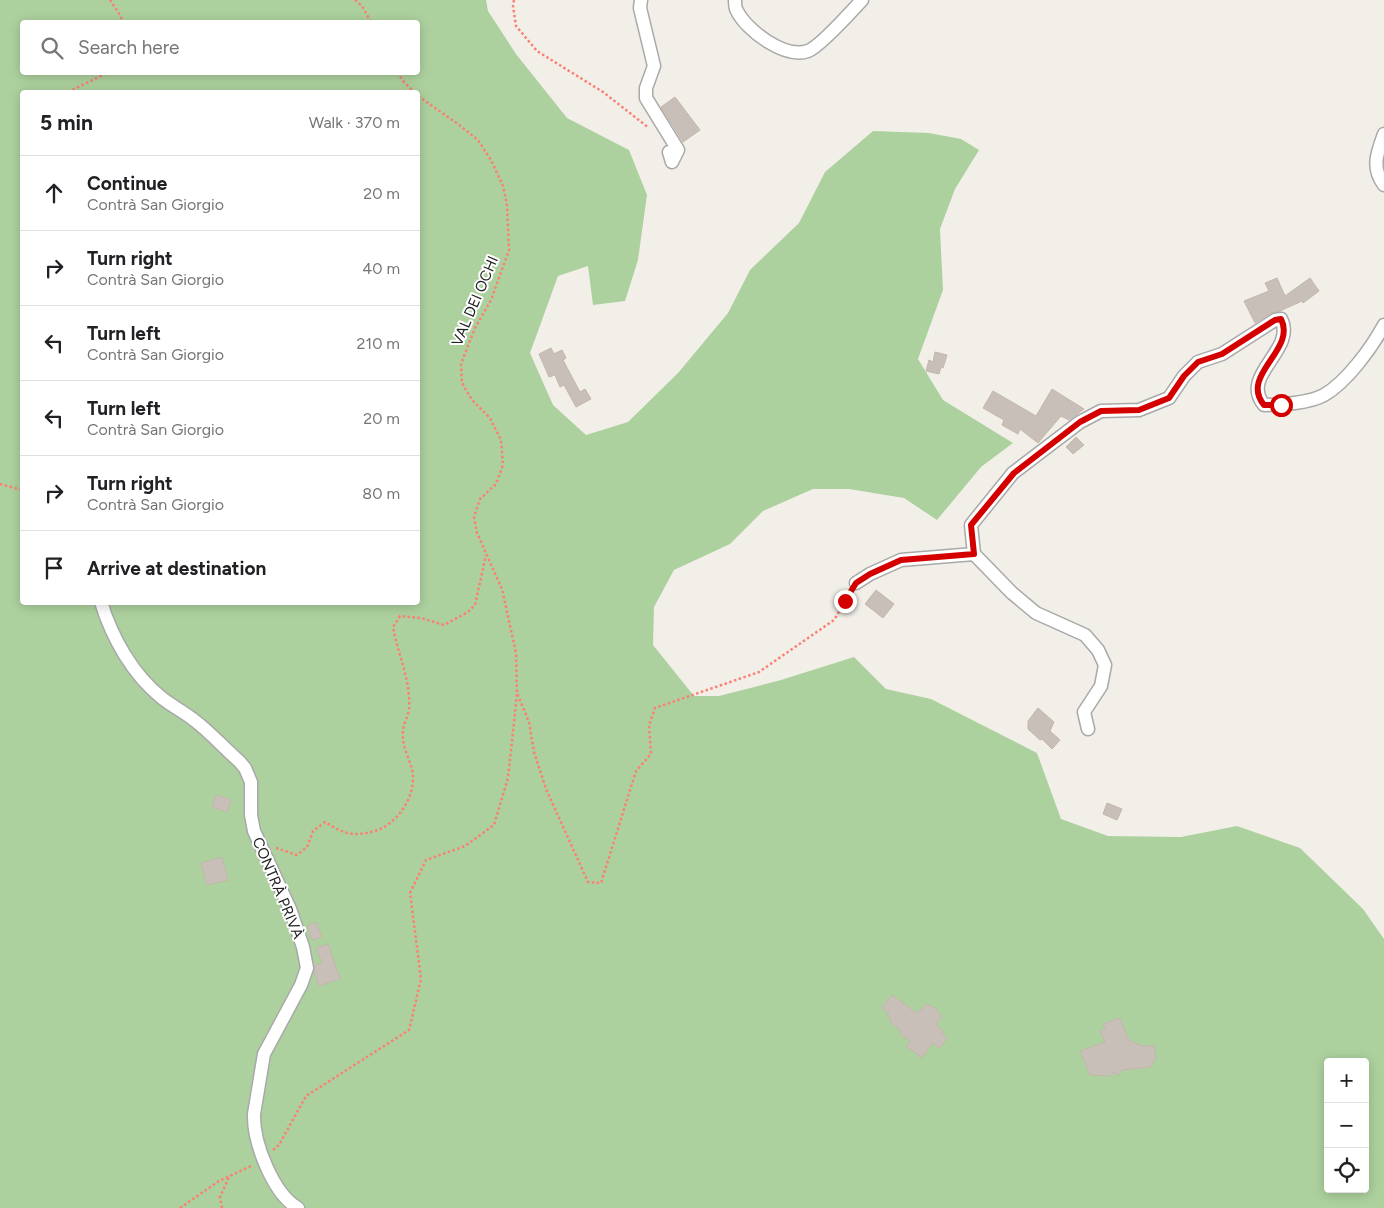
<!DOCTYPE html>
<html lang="en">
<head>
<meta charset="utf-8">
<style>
  :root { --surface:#fff; --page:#f6f6f6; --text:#202124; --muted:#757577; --line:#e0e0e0 }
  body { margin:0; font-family:Figtree,sans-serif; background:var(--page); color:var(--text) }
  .controls { position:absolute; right:15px; bottom:15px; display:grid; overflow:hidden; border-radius:5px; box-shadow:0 2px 12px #0003 }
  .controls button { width:45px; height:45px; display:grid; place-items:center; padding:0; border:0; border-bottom:1px solid var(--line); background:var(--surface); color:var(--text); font:25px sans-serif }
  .stop { position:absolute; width:15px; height:15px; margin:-11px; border:4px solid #d40000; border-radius:50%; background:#fff }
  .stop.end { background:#d40000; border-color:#fff; box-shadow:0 1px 5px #0008 }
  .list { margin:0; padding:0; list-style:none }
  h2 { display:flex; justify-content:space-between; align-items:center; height:65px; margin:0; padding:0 20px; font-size:21px }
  h2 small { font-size:16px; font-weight:400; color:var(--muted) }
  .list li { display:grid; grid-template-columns:32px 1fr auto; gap:15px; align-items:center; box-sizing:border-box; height:75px; padding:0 20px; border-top:1px solid var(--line) }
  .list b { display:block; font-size:19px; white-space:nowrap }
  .list p { margin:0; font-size:16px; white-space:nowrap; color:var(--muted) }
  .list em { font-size:16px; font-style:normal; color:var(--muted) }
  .icon { flex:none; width:28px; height:28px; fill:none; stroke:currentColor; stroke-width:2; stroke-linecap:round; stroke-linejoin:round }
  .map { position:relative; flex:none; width:1384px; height:1208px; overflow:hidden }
  .search { position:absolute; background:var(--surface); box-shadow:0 2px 12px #0003; left:20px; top:20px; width:400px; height:55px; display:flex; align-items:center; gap:12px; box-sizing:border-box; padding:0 18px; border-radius:5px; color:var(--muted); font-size:19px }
  .panel { position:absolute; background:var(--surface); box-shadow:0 2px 12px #0003; left:20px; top:90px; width:400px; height:515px; border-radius:5px }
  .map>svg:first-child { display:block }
</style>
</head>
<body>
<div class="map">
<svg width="1384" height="1208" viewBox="0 0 1384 1208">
  <rect width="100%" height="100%" fill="#f2efe9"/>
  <path fill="#add19e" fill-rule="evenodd" d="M0,0H486L488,11L516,54L567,118L629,150L647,195L638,260L625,301L593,305L588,266L558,276L530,353L553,405L586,435L628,422L678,373L728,313L750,270L799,223L825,172L873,131L929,133L961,139L979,150L955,189L940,229L943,290L918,359L943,400L1013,443L981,467L937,520L904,498L849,489H813L763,511L730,544L674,570L654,607L653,645L694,696H719L781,680L854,657L886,689L931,699L1037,753L1061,819L1108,836L1181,837L1237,826L1300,848L1363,909L1384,939V1208H0ZM22,22H418V72H22ZM22,92H418V602H22ZM1328,1062H1365V1189H1328Z"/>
  <path fill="#c7bfb8" stroke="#c4b6ab" d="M675,97L700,130L683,142L661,107Z
    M1277,278L1285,296L1310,278L1319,291L1303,303L1302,301L1280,311L1271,313L1255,323L1244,301L1269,291L1265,283Z
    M551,348L554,354L562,350L566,358L563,360L580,392L585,389L591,399L576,407L564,385L560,387L555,375L549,377L539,354Z
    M935,352L947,355L943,368L941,367L939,374L926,371L929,360L933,362Z
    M1052,389L1084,409L1069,420L1061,416L1038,443L1020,429L1018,434L1002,425L1004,420L983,408L993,391L1036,416Z
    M1076,437L1084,445L1073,454L1066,447Z
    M876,590L894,604L883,618L865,604Z
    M1038,708L1054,722L1050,731L1060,740L1052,749L1042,739L1040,740L1028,729V721Z
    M216,795L231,800L227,812L212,807Z
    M1107,803L1122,809L1117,820L1103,814Z
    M222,857L228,880L207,885L201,863Z
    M316,922L322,937L312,940L307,926Z
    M328,944L340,979L319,986L314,972L315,965L322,963L316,948Z
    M892,995L917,1013L927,1004L935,1008L942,1016L936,1024L943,1031L942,1032L947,1038L940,1048L933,1043L922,1058L906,1046L910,1041L900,1034L902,1032L889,1021L892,1019L887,1016L889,1013L882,1008Z
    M1120,1018L1128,1039L1141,1046H1154L1156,1057L1151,1067L1122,1070L1119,1075L1113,1072L1111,1076L1090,1075L1080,1051L1105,1042L1100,1031L1105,1029L1103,1024Z"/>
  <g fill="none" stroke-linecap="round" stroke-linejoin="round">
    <g stroke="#a9a9a9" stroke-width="15">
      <path id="minor" d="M641,0L640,8L654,66L646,88V98L678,150L672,162L669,152
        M735,0C735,4 735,8 737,11C747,31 785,59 808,51C819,47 852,11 862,0
        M1384,134C1377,153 1371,168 1384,185
        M856,583L870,574L901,560L974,554
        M101,602C112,638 133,675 162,698C172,706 184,712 194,720C210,732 224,748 239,761L245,768L251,782V815L254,831L290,909L303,947L307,968L301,985L264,1054L254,1114C253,1142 273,1194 298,1208
        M1088,729L1084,712L1101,686L1105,665L1098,650L1085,635L1036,613L1012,593L974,554L971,525L1013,473L1080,422L1101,411L1139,410L1169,398L1184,376L1198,362L1222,354L1275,320L1281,319C1297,350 1239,375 1264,405C1280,405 1310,403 1324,395C1347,382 1372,347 1384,325"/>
    </g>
    <path stroke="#fa8072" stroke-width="2.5" stroke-dasharray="2.5 2.5" stroke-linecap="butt" d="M110,0L120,15L123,22
      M355,0L362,6L371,22
      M514,0L513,6L516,26L537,51L603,92L649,128
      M398,72L402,80L414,92
      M68,92L109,72
      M418,96L458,124L478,140L491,160L503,186L507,205L509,250L491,300L475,328L461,364L462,383L472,400L490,418L501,440L503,465L496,484L480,499L474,517L477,533L502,589L516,653L517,693L529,722L534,752L546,789L588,882L601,883L636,771L651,754L649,725L655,708L759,672L834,620L850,593
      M0,484L22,490
      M276,848L297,855L307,847L313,831L325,822C344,834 353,837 375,831C395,825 413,801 413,779C414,765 401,749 403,731C403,724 408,717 409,709C411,681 398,655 393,627L400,616L421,618L444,625L468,612L475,605L486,555
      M273,1150L279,1145L306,1096L409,1030L421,979L410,893L426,860L465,846L494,825L508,778L517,694
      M180,1208L219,1181L253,1165
      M222,1208L220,1197L229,1177"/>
    <use href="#minor" stroke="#fff" stroke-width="12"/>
  </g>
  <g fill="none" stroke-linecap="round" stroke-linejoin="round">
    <path stroke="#d40000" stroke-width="6" d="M845,601L856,583L870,574L901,560L974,554L971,525L1014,473L1080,422L1101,411L1139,410L1169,398L1184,376L1198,362L1222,354L1275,320L1281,319C1297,350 1239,375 1264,405H1281"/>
  </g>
  <g text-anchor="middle" stroke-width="4" stroke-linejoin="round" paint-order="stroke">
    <g font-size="15" fill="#222" stroke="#fff">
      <text transform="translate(475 301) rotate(-67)" y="5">VAL DEI OCHI</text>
      <text transform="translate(278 888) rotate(67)" y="5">CONTRÀ PRIVÀ</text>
    </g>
  </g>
</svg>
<div class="controls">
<button>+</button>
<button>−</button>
<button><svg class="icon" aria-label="locate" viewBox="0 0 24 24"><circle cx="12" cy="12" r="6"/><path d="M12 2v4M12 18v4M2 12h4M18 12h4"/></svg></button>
</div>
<div class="stop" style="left:1281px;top:405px"></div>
<div class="stop end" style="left:845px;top:601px"></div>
<div class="search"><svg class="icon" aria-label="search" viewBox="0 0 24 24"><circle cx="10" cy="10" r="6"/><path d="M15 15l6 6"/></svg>Search here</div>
<section class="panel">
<h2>5 min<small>Walk · 370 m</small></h2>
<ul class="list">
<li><svg class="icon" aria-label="ahead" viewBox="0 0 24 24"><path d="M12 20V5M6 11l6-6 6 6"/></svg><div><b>Continue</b><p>Contrà San Giorgio</p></div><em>20 m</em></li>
<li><svg class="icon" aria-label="right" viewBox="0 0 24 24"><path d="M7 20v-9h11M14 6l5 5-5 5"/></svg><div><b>Turn right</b><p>Contrà San Giorgio</p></div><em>40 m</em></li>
<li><svg class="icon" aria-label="left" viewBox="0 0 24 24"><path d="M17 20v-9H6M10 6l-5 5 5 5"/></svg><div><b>Turn left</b><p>Contrà San Giorgio</p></div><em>210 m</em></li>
<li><svg class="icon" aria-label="left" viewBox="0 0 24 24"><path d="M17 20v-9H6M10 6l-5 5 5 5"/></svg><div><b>Turn left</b><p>Contrà San Giorgio</p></div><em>20 m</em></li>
<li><svg class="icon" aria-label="right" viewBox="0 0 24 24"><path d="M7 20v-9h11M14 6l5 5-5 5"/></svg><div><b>Turn right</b><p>Contrà San Giorgio</p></div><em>80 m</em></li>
<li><svg class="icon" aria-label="arrive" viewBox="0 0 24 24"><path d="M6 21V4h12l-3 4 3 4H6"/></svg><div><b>Arrive at destination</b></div></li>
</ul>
</section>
</div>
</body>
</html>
